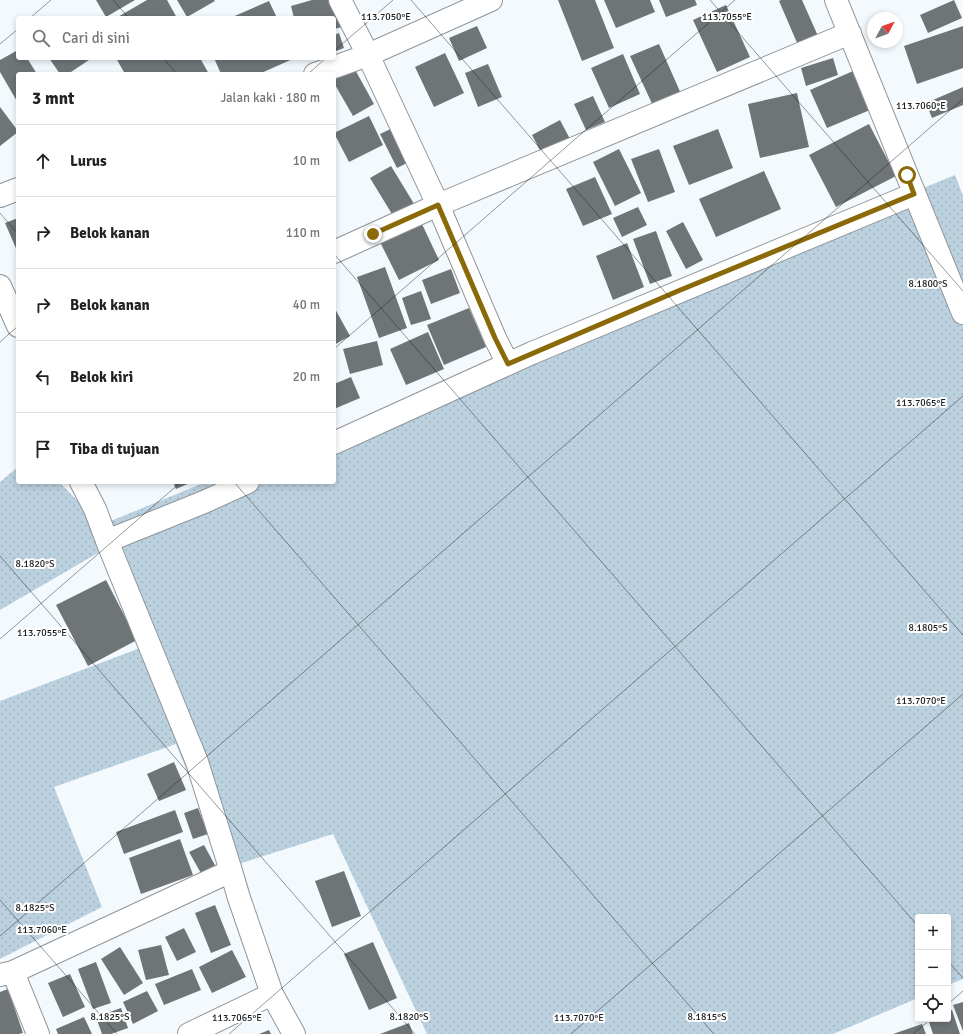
<!DOCTYPE html>
<html lang="id">
<head>
<meta charset="utf-8">
<style>
  :root { --surface:#fff; --page:#f6f6f6; --text:#222; --muted:#767676; --line:#e0e0e0 }
  body { margin:0; font-family:Signika,sans-serif; background:var(--page); color:var(--text) }
  .controls { position:absolute; right:12px; bottom:12px; display:grid; overflow:hidden; border-radius:4px; box-shadow:0 2px 6px #0003 }
  .controls button { width:36px; height:36px; display:grid; place-items:center; padding:0; border:0; border-bottom:1px solid var(--line); background:var(--surface); color:var(--text); font:20px sans-serif }
  .compass { position:absolute; left:867px; top:12px; width:36px; height:36px; border-radius:50%; background:var(--surface); box-shadow:0 2px 6px #0003; rotate:49deg }
  .stop { position:absolute; width:12px; height:12px; margin:-9px; border:3px solid #8a6908; border-radius:50%; background:#fff }
  .stop.end { background:#8a6908; border-color:#fff; box-shadow:0 1px 4px #0008 }
  .list { margin:0; padding:0; list-style:none }
  h2 { display:flex; justify-content:space-between; align-items:center; height:52px; margin:0; padding:0 16px; font-size:17px }
  h2 small { font-size:13px; font-weight:400; color:var(--muted) }
  .list li { display:grid; grid-template-columns:26px 1fr auto; gap:12px; align-items:center; box-sizing:border-box; height:72px; padding:0 16px; border-top:1px solid var(--line) }
  .list b { display:block; font-size:15px; white-space:nowrap }
  .list em { font-size:13px; font-style:normal; color:var(--muted) }
  .icon { flex:none; width:22px; height:22px; fill:none; stroke:currentColor; stroke-width:2; stroke-linecap:round; stroke-linejoin:round }
  .map { position:relative; flex:none; width:963px; height:1034px; overflow:hidden }
  .search { position:absolute; background:var(--surface); box-shadow:0 2px 6px #0003; left:16px; top:16px; width:320px; height:44px; display:flex; align-items:center; gap:10px; box-sizing:border-box; padding:0 14px; border-radius:4px; color:var(--muted); font-size:15px }
  .panel { position:absolute; background:var(--surface); box-shadow:0 2px 6px #0003; left:16px; top:72px; width:320px; height:412px; border-radius:4px }
  .map>svg:first-child { display:block }
</style>
</head>
<body>
<div class="map">
<svg width="963" height="1034" viewBox="0 0 963 1034">
  <defs>
    <pattern id="green-dots" width="8" height="8" patternUnits="userSpaceOnUse"><rect width="8" height="8" fill="#bbd1df"/><path d="M2 2h.1M6 6h.1" fill="none" stroke="#a0b3bf" stroke-width="1.8" stroke-linecap="round"/></pattern>
  </defs>
  <rect width="100%" height="100%" fill="#f3f9fd"/>
  <path fill="url(#green-dots)" d="M955,175L963,196V979L948,985V917H918V998L833,1034H427L333,834L226,868L176,744L54,787L102,907L0,959V701L156,642L103,550L0,610V482L18,467V482H59L101,525L206,482H334V430Z"/>
  <path fill="#6f7477" d="M96,0H135L106,17Z
    M147,0H167L177,18H116Z
    M177,0H214L215,1L187,17Z
    M312,0H334L342,27L334,29V18H294L291,6Z
    M558,0H595L614,48L582,61Z
    M604,0H650L655,12L616,28Z
    M659,0H695L697,5L666,17Z
    M781,0H802L818,36L798,45L779,1Z
    M954,0L962,18L928,33L920,15Z
    M269,1L277,18H230Z
    M726,5L750,57L717,72L693,20Z
    M477,26L487,48L459,61L449,38Z
    M963,26V68L917,84L904,46Z
    M339,33L344,48L334,52V35Z
    M659,44L682,96L654,108L630,56Z
    M18,50V58H27L37,74H18V103L0,72V60Z
    M445,53L464,93L434,107L415,67Z
    M623,54L640,94L609,108L591,68Z
    M49,58H92L68,74H60Z
    M116,58H200L209,74H125Z
    M214,58H295L259,74H221Z
    M833,58L838,75L806,86L801,68Z
    M488,64L502,97L478,107L465,73Z
    M353,66L374,104L353,116L334,83V77Z
    M853,71L870,110L827,128L810,90Z
    M963,87V105L932,118L926,103Z
    M797,93L809,147L760,158L748,104Z
    M593,96L605,122L586,130L574,104Z
    M0,107L18,131V132L0,146Z
    M369,116L383,145L349,162L334,133Z
    M560,120L570,139L542,154L532,135Z
    M869,124L896,176L836,207L809,155Z
    M397,126L413,160L397,168L380,134Z
    M718,129L733,168L689,185L673,146Z
    M619,149L641,193L615,206L593,162Z
    M659,149L675,192L648,202L631,159Z
    M391,166L416,207L395,219L370,178Z
    M764,171L781,209L716,237L699,199Z
    M595,177L612,214L583,226L566,189Z
    M638,207L647,225L622,237L613,218Z
    M18,218V253L5,223Z
    M421,222L439,260L399,280L380,242Z
    M683,222L703,260L686,269L666,231Z
    M656,231L672,276L650,284L633,239Z
    M627,243L644,287L613,300L596,256Z
    M385,267L407,328L379,338L357,277Z
    M451,269L460,293L431,304L422,280Z
    M421,291L431,319L411,325L402,298Z
    M334,307L350,336L334,345Z
    M469,308L486,347L444,365L427,325Z
    M428,332L444,369L406,385L390,349Z
    M377,341L383,365L350,374L343,349Z
    M351,377L360,398L334,409V384Z
    M173,482H192L176,489Z
    M106,580L137,640L88,666L56,605Z
    M174,762L186,790L159,801L147,774Z
    M198,808L208,834L193,839L184,813Z
    M175,810L183,832L124,854L116,832Z
    M180,839L193,875L141,894L129,858Z
    M204,845L216,867L202,875L189,852Z
    M344,871L361,916L332,927L315,881Z
    M215,905L231,945L211,953L195,913Z
    M184,928L196,952L177,961L165,937Z
    M373,942L397,998L369,1010L344,954Z
    M161,945L169,975L146,980L138,950Z
    M120,947L143,983L124,995L101,959Z
    M232,950L246,977L212,993L199,967Z
    M96,962L111,1003L93,1009L78,969Z
    M192,969L201,990L164,1005L155,984Z
    M70,974L85,1007L63,1017L48,983Z
    M8,989L23,1033L19,1034H0V992Z
    M147,991L158,1011L133,1024L123,1002Z
    M963,1002V1031L953,1005Z
    M121,1008L128,1028L111,1034H102L96,1017Z
    M952,1010L960,1034H933L928,1019H948V1011Z
    M84,1017L92,1034H58L56,1029Z
    M409,1023L413,1034H380Z
    M922,1024L926,1034H893Z
    M269,1030L271,1034H259Z"/>
  <g fill="none" stroke-linecap="round" stroke-linejoin="round">
    <g stroke="#909599" stroke-width="24">
      <path id="minor" d="M340,0L368,55L438,205L495,338L508,364
        M836,0L963,313
        M315,74L368,55L491,0
        M0,196L18,189
        M334,252L438,205L850,33
        M0,286L18,326
        M334,443L532,353L914,194
        M81,482L95,509L107,541L204,502L248,482
        M107,541L197,762L231,871
        M13,972L38,1034
        M0,975L13,972L231,871L239,898L272,994L294,1034
        M189,1034L272,994"/>
    </g>
    <use href="#minor" stroke="#fff" stroke-width="22"/>
  </g>
  <g fill="none" stroke-linecap="round" stroke-linejoin="round">
    <path stroke="#8a6908" stroke-width="5" d="M373,234L438,205L495,338L508,364L678,291L914,194L907,175"/>
  </g>
  <path fill="none" stroke="#1b1d1f" stroke-width="1" stroke-opacity="0.45" d="M113,0L129,18M411,0L963,635M710,0L963,291M30,18L51,0M0,44L18,29M334,51L393,0M163,58L177,74M308,74L326,58M0,213L18,234M334,254L918,926M0,342L18,326M334,349L735,0M234,482L714,1034M0,556L415,1034M0,639L181,482M0,900L117,1034M0,936L963,99M948,961L963,978M948,1004L963,991M229,1034L963,396M571,1034L963,694M913,1034L931,1019"/>
  <g font-size="10" text-anchor="middle" fill="#1b1d1f" stroke="#fff" stroke-width="4" stroke-linejoin="round" paint-order="stroke">
    <text x="386" y="20">113.7050°E</text>
    <text x="727" y="20">113.7055°E</text>
    <text x="921" y="109">113.7060°E</text>
    <text x="928" y="287">8.1800°S</text>
    <text x="921" y="406">113.7065°E</text>
    <text x="35" y="567">8.1820°S</text>
    <text x="928" y="631">8.1805°S</text>
    <text x="42" y="636">113.7055°E</text>
    <text x="921" y="704">113.7070°E</text>
    <text x="35" y="911">8.1825°S</text>
    <text x="42" y="933">113.7060°E</text>
    <text x="110" y="1020">8.1825°S</text>
    <text x="409" y="1020">8.1820°S</text>
    <text x="707" y="1020">8.1815°S</text>
    <text x="237" y="1021">113.7065°E</text>
    <text x="579" y="1021">113.7070°E</text>
  </g>
</svg>
<div class="controls">
<button>+</button>
<button>−</button>
<button><svg class="icon" aria-label="locate" viewBox="0 0 24 24"><circle cx="12" cy="12" r="6"/><path d="M12 2v4M12 18v4M2 12h4M18 12h4"/></svg></button>
</div>
<svg class="compass" viewBox="-18 -18 36 36"><path d="M0-13l5 13h-10z" fill="#e53935"/><path d="M0 13l5-13h-10z" fill="#767676"/></svg>
<div class="stop" style="left:907px;top:175px"></div>
<div class="stop end" style="left:373px;top:234px"></div>
<div class="search"><svg class="icon" aria-label="search" viewBox="0 0 24 24"><circle cx="10" cy="10" r="6"/><path d="M15 15l6 6"/></svg>Cari di sini</div>
<section class="panel">
<h2>3 mnt<small>Jalan kaki · 180 m</small></h2>
<ul class="list">
<li><svg class="icon" aria-label="ahead" viewBox="0 0 24 24"><path d="M12 20V5M6 11l6-6 6 6"/></svg><div><b>Lurus</b></div><em>10 m</em></li>
<li><svg class="icon" aria-label="right" viewBox="0 0 24 24"><path d="M7 20v-9h11M14 6l5 5-5 5"/></svg><div><b>Belok kanan</b></div><em>110 m</em></li>
<li><svg class="icon" aria-label="right" viewBox="0 0 24 24"><path d="M7 20v-9h11M14 6l5 5-5 5"/></svg><div><b>Belok kanan</b></div><em>40 m</em></li>
<li><svg class="icon" aria-label="left" viewBox="0 0 24 24"><path d="M17 20v-9H6M10 6l-5 5 5 5"/></svg><div><b>Belok kiri</b></div><em>20 m</em></li>
<li><svg class="icon" aria-label="arrive" viewBox="0 0 24 24"><path d="M6 21V4h12l-3 4 3 4H6"/></svg><div><b>Tiba di tujuan</b></div></li>
</ul>
</section>
</div>
</body>
</html>
